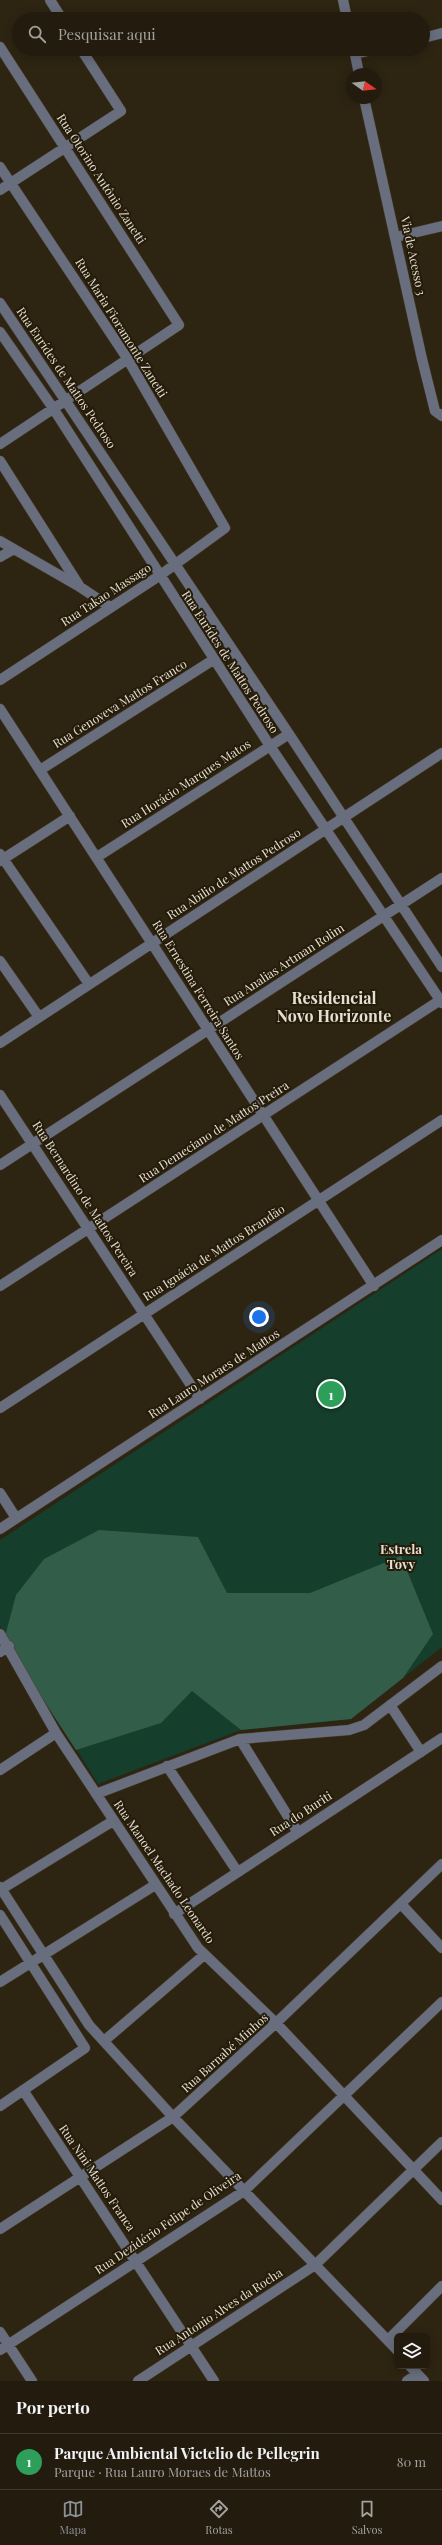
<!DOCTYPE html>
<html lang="pt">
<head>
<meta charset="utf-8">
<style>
  :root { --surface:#221b0e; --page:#2e281c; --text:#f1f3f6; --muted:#a2a19e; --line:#3f392e; --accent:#8c9099 }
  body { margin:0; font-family:"Playfair Display",serif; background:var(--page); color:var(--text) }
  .controls { position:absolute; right:12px; bottom:12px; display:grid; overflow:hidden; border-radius:6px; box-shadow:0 2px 10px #0003 }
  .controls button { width:36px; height:36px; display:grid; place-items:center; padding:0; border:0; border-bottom:1px solid var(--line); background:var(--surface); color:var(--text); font:20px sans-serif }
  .compass { position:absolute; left:346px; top:68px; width:36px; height:36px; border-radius:50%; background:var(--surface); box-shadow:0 2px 10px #0003; rotate:104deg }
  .you { position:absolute; left:259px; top:1317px; width:14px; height:14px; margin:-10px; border:3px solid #fff; border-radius:50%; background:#1a73e8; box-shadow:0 0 0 6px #1a73e833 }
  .badge { display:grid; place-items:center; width:26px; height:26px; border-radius:50%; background:var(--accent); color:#fff; font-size:13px; font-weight:700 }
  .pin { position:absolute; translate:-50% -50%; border:2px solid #fff; box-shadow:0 1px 4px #0006 }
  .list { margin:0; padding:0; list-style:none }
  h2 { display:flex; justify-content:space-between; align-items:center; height:52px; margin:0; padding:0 16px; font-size:17px }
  h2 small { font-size:13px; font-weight:400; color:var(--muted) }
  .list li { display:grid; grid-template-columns:26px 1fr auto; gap:12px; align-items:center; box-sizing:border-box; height:56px; padding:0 16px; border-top:1px solid var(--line) }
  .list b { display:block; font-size:15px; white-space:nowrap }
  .list p { margin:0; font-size:13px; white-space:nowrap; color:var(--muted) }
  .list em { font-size:13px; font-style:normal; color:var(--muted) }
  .icon { flex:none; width:22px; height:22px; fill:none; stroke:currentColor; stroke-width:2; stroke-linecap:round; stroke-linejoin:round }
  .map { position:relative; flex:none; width:442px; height:2381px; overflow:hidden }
  .search { position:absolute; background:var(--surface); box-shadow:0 2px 10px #0003; left:12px; right:12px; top:12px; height:44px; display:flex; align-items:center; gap:10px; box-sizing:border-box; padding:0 14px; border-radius:22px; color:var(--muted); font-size:15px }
  .sheet { height:108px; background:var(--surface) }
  nav { display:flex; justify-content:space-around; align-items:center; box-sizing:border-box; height:56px; border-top:1px solid var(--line); background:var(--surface); font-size:11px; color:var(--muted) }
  nav a { display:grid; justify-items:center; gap:2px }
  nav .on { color:var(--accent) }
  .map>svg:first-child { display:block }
</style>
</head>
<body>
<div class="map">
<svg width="442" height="2381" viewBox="0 0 442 2381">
  <rect width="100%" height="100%" fill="#2e2412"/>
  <path fill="#153e2c" d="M442,1249V1647L351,1719L241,1730L98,1784L0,1626V1540Z"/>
  <path fill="#325d48" d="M99,1530L198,1537L227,1593H310L401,1556L433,1634L403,1678L351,1719L241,1730L192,1691L161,1723L76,1750L4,1640L16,1595L44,1559Z"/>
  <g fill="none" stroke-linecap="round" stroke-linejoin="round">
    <g stroke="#483e2d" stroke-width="11">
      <path id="minor" d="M50,0L62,19
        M343,0L347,19
        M423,38L442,33
        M0,47L179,325L0,444
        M354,49L359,74
        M355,54L376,49
        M364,98L422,359L435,411L442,416
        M0,167L127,358L225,528L159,576L0,680
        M0,190L121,111L81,49
        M396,237L442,226
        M0,303L289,734L442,967
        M0,332L53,408L270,746L442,1003
        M0,461L80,587
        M0,541L80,587L110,607
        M0,557L14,549
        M0,709L374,1286
        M40,770L213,660
        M0,854L89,984
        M97,857L289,734
        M0,861L70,816
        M0,961L39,1017
        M0,1043L442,753
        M0,1095L200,1399
        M0,1165L442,878
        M0,1286L442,999
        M0,1408L442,1120
        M0,1493L16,1518
        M0,1529L442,1240
        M0,1634L56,1733L198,1948L276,2023L442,2200
        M0,1652L9,1646
        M390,1705L421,1752
        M240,1739L297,1831
        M167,1766L237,1871
        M0,1770L56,1733
        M96,1794L240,1739L349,1730L364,1725L442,1666
        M0,1887L89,2025L173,2117L397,2350
        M0,1890L113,1821
        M401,1904L442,1948
        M174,1914L442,1738
        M0,1915L85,2048L0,2106
        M0,1982L155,1885
        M104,2041L204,1955
        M23,2090L214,2381
        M0,2229L173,2117L276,2023L442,1864
        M0,2332L32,2381
        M388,2340L442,2286
        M0,2350L244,2191L442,2002
        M410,2366L424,2381
        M138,2381L315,2265L442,2142
        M407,2381L417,2374"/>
    </g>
    <use href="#minor" stroke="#696e7f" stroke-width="10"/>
  </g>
  <g text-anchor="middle" stroke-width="4" stroke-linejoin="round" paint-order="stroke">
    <g font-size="12" fill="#e5ded3" stroke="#241b08">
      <text transform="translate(101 179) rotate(57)" y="4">Rua Otorino Antônio Zanetti</text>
      <text transform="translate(413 256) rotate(78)" y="4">Via de Acesso 3</text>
      <text transform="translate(121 328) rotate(58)" y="4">Rua Maria Fioramonte Zanetti</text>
      <text transform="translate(66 378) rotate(56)" y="4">Rua Eurídes de Mattos Pedroso</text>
      <text transform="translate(106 595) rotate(-33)" y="4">Rua Takao Massago</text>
      <text transform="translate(230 662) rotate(57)" y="4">Rua Eurídes de Mattos Pedroso</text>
      <text transform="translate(120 704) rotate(-32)" y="4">Rua Genoveva Mattos Franco</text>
      <text transform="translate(186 784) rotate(-33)" y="4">Rua Horácio Marques Matos</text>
      <text transform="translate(234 874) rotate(-33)" y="4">Rua Abilio de Mattos Pedroso</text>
      <text transform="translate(284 965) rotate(-33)" y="4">Rua Analias Artman Rolim</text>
      <text transform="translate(198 990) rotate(58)" y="4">Rua Ernestina Ferreira Santos</text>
      <text transform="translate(214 1132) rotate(-33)" y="4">Rua Demeciano de Mattos Preira</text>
      <text transform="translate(85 1199) rotate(57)" y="4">Rua Bernardino de Mattos Pereira</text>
      <text transform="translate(214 1253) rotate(-33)" y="4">Rua Ignácia de Mattos Brandão</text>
      <text transform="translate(214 1374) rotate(-33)" y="4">Rua Lauro Moraes de Mattos</text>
      <text transform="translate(301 1814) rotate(-33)" y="4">Rua do Buriti</text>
      <text transform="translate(164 1872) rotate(56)" y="4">Rua Manoel Machado Leonardo</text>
      <text transform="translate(225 2053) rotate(-42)" y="4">Rua Barnabé Minhos</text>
      <text transform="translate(97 2178) rotate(56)" y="4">Rua Nini Mattos Franca</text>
      <text transform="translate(168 2223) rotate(-34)" y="4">Rua Dezidério Felipe de Oliveira</text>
      <text transform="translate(219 2312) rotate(-33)" y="4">Rua Antonio Alves da Rocha</text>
    </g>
    <g font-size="13" font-weight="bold" fill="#e5ded3" stroke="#241b08">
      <text x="401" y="1554">Estrela<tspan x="401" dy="15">Tovy</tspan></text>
    </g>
    <g font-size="16" font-weight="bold" fill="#e5ded3" stroke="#241b08">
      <text x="334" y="1004">Residencial<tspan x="334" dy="18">Novo Horizonte</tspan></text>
    </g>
  </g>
</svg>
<div class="controls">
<button><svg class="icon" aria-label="layers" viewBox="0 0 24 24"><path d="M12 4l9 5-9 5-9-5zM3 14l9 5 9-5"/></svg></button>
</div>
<svg class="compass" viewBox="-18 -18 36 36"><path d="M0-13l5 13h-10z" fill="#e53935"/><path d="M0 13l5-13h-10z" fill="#a2a19e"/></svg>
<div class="you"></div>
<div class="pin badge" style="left:331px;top:1394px;background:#2e9e5b">1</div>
<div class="search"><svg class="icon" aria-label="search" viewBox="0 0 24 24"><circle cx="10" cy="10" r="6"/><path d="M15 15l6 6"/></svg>Pesquisar aqui</div>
</div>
<section class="sheet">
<h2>Por perto<small></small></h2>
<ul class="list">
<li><span class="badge" style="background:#2e9e5b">1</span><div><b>Parque Ambiental Victelio de Pellegrin</b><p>Parque · Rua Lauro Moraes de Mattos</p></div><em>80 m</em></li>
</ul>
</section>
<nav>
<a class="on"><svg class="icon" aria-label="map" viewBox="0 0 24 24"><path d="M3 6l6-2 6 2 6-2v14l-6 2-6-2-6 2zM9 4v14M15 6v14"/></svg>Mapa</a>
<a><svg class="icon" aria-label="directions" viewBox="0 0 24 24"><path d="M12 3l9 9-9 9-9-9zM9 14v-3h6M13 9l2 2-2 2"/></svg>Rotas</a>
<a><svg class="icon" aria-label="saved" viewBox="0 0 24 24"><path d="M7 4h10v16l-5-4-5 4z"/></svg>Salvos</a>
</nav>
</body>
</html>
